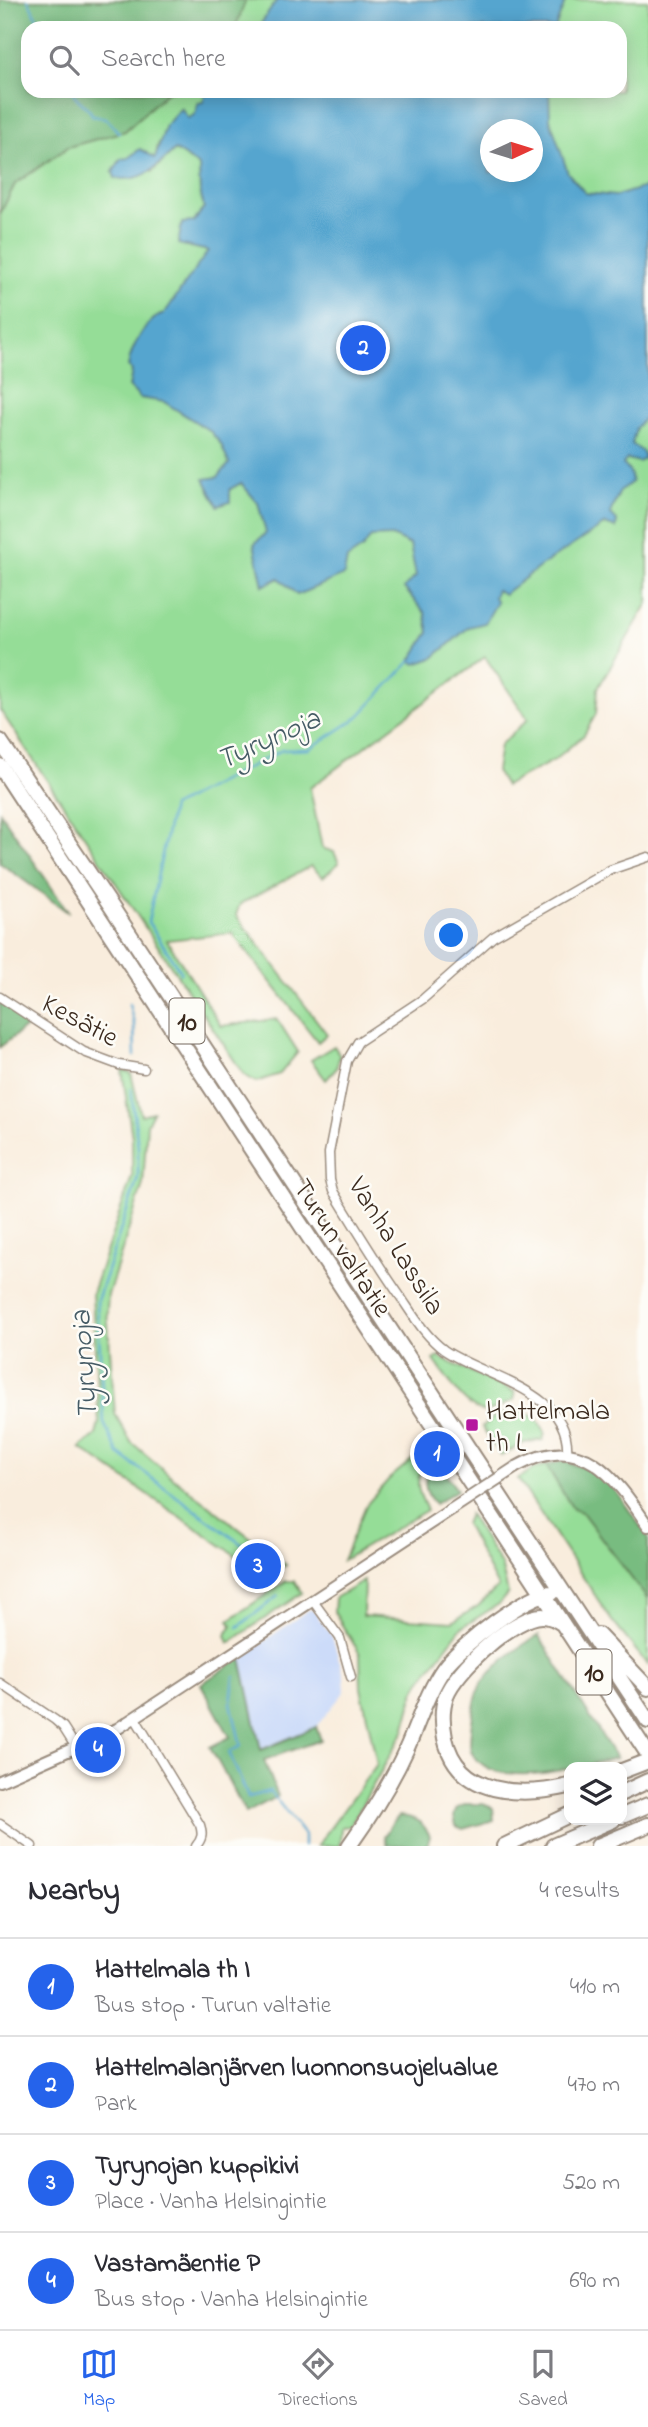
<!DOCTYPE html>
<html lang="en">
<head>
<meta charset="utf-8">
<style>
  :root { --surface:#fff; --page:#f7f7f7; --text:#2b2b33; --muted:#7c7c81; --line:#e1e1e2; --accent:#2563eb }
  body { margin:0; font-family:"Indie Flower",sans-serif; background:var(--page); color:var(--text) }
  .controls { position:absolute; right:21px; bottom:21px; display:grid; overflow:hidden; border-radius:14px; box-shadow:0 4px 18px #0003 }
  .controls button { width:63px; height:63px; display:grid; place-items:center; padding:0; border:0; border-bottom:2px solid var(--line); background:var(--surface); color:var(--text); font:35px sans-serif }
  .compass { position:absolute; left:480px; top:119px; width:63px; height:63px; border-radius:50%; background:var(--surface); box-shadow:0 4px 18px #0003; rotate:86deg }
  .you { position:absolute; left:452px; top:936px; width:24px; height:24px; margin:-18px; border:5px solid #fff; border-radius:50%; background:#1a73e8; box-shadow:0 0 0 10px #1a73e833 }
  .badge { display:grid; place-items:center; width:46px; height:46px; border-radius:50%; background:var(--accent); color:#fff; font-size:23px; font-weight:700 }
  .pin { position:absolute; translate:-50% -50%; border:4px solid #fff; box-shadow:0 2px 7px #0006 }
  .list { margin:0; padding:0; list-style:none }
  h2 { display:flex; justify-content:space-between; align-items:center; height:91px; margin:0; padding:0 28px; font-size:30px }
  h2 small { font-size:23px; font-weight:400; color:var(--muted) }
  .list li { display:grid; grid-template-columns:46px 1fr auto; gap:21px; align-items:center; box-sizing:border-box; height:98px; padding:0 28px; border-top:2px solid var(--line) }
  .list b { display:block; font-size:26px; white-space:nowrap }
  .list p { margin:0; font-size:23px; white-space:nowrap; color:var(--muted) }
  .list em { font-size:23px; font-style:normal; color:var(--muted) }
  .icon { flex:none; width:38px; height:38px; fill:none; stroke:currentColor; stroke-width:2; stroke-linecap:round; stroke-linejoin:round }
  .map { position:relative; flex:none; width:648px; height:1846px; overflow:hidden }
  .search { position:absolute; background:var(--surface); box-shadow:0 4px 18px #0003; left:21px; right:21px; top:21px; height:77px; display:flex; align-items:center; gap:18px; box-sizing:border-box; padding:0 24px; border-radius:21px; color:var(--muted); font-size:26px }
  .sheet { height:483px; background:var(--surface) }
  nav { display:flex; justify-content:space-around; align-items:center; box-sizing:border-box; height:98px; border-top:2px solid var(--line); background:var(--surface); font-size:19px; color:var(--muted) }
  nav a { display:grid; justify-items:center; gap:4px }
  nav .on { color:var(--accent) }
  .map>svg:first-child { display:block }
</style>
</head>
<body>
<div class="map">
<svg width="648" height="1846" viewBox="0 0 648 1846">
  <rect width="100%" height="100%" fill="#fdfcf7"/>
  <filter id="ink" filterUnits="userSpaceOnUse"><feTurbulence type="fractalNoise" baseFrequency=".0143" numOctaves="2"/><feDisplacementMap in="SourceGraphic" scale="14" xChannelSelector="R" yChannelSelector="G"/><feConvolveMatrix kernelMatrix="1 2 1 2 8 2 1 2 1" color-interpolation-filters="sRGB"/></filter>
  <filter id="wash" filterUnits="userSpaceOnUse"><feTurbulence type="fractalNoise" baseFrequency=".00686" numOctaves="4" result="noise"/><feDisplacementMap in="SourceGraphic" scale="28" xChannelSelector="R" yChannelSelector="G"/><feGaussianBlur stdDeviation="1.57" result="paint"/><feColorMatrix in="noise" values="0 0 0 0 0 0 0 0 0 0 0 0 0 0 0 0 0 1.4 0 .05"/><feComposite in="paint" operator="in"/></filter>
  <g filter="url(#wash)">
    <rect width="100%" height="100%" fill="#f9eddd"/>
    <path fill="#ccdbf9" d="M308,1610H313L332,1636L344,1676L345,1691L316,1727L261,1751L241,1658Z"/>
    <path fill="#95dd97" stroke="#68845a" stroke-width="2" fill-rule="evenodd" d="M0,0H648V603L598,688L596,714L584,735L553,761L505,786L496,771L500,745L528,719L485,657L310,788L322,848L334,852L339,863L323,877L311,866L240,904L236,915L327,1034L318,1042L232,933L167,940L221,1026L277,1019L298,1052L280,1074L256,1082L244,1075L0,710V214L15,184L68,147L125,131L168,91H620V28H28V91L0,158ZM180,110L220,172L200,192L199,166L175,150L152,172H113L121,159H155L158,145ZM490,130H532V172H490Z
      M334,1046L340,1055L336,1069L326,1080L311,1060Z
      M122,1070L131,1073L141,1115L153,1112L147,1124L143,1184L108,1295L107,1310L115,1414L131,1442L172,1477L286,1565L266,1576L80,1448L96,1435L99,1423L92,1293L132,1176V1138Z
      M438,1357L515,1392L514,1400C506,1403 497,1409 488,1411C469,1416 444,1373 434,1360Z
      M516,1410C532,1414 538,1418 545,1432L543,1440L524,1443L501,1456L482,1427L495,1416Z
      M420,1453L425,1460C415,1482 416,1489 427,1510L343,1560L366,1505L389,1479Z
      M546,1465L573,1509L582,1512L648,1600V1665L612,1621L518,1479L533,1469Z
      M469,1514L501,1565L508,1593L499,1604L461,1628L428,1671L415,1690L404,1731L350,1826L341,1827L340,1844L338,1846H317L377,1764L361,1688L360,1654L334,1612L335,1598L364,1581L363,1616L452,1622L478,1606L498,1587L465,1524Z
      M286,1581H294L302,1593L229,1643L226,1635L232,1625L229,1620Z"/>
    <path fill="#78bc80" stroke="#5a734f" stroke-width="2" d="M0,0H246L235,28H28V91H168L125,131L68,147L15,184L0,214Z
      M0,812L69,913L0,863Z
      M0,1001L29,1025L0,1047Z
      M436,1460L457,1490L435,1504C422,1491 422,1473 436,1460Z
      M561,1461L589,1469L610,1483L648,1537V1600L582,1512L573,1509L546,1465Z
      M539,1635V1636L616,1758C578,1766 527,1783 490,1769C483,1766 474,1758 471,1751C468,1741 475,1691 482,1683C498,1662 516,1648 539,1635Z
      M241,1658L261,1750L316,1727L321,1740L264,1760L278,1796L246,1813L210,1747L230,1737L201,1684Z
      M466,1804H483L493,1808L494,1820L463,1829L456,1826L454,1816L457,1808Z
      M399,1816C415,1817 423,1822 430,1836L427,1846L386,1845L384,1837L392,1823Z"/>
    <path fill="#55a5cf" stroke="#486876" stroke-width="2" fill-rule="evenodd" d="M277,0H566L555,28H258Z
      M206,91H549L550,119L568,173L585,193L616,196L648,186V414L636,428L632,444L643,452L645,458L639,462L627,459L623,464L630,472L632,482L620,491L610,513L617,521L616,528L605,524L541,566L504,594L497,590L494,597L497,602L485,623L469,627L433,658L416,664L411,661L429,632L425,613L404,588L416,576L410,545L392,536L371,537L363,548L347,559L344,575L297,595L279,578L263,586L254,544L266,533L258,503L241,483L230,489V502L218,506L204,479L218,477L229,464L221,444L210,431L164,402L140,398L129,387L132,371L128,366C131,349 145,319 164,314L208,251L178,244L182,223L194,222L204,207L200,192L199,166L175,150C156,168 142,183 115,178L113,172L121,159L128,158L140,149L155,158L166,125L181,108L188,118L195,114L198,103L203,102ZM490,130H532V172H490Z"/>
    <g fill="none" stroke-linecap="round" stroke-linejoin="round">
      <path stroke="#55a5cf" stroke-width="2.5" d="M28,0L42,28
        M72,91C77,102 88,105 93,116L106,118L119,133
        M180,973L181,972L148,922L172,807L282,750L309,749L357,718L411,661
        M129,1004L134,1024L135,1056
        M131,1089L138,1147V1177L97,1301L104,1423L118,1453L271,1566
        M238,1627L278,1596
        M234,1677L231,1703L241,1746L229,1752L248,1797L270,1791L304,1835V1846"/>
    </g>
  </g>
  <g filter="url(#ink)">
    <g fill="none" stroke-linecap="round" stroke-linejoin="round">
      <g stroke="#9a8c7e" stroke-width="11">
        <path id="street" d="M0,997L84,1052L119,1065L144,1069
          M567,1454C572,1391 485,1378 444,1350C425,1336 413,1315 400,1296C376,1262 355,1227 333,1191L330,1180L329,1153L347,1061L358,1042L423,999L493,937L610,870L648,857
          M313,1601L340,1638L351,1677
          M0,1683L55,1720L63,1727L77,1749
          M135,1718L200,1825C203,1834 202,1839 196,1846
          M0,1824L32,1846"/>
      </g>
      <g stroke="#9a8c7e" stroke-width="14">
        <path id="secondary" d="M516,1467C582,1430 614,1475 648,1526
          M0,1781L117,1729L452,1509"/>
      </g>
      <g stroke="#9a8c7e" stroke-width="18">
        <path id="highway" d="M0,741L109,903L648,1721
          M0,766L648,1754
          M563,1624C557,1620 550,1616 543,1616C516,1615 455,1670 446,1696C441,1710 442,1723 445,1738C458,1797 522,1797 569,1786
          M598,1635L648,1688
          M622,1771L648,1761
          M622,1793L648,1781
          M622,1816L648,1805
          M349,1846C371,1815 390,1785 406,1750C418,1724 427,1692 444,1668C459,1647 527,1593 552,1593
          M504,1846L569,1815
          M553,1846L613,1820
          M598,1846L648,1825"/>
      </g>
      <use href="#street" stroke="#fff" stroke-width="8"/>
      <use href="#secondary" stroke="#fff" stroke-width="10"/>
      <use href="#highway" stroke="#fff" stroke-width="14"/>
      <g stroke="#9a8c7e" stroke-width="14" stroke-linecap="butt">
        <path id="secondary-bridge" d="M452,1509L516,1467"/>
      </g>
      <use href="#secondary-bridge" stroke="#fff" stroke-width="10"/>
    </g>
  </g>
  <rect fill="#b5179e" stroke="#fdfcf7" stroke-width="2.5" x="465" y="1418" width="14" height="14" rx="3.5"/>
  <g text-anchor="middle" stroke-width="5" stroke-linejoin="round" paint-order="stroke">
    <g fill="#fdfcf7" stroke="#75695f" stroke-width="2">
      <rect x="169.5" y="998.5" width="35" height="45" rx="5"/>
      <rect x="576.5" y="1649.5" width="35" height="45" rx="5"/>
    </g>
    <g font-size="26" font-weight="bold" fill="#3b2a1e">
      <text x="187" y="1030">10</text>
      <text x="594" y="1681">10</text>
    </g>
    <g font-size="28" fill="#3b2a1e" stroke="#fdfcf7">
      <text transform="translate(81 1019) rotate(28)" y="10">Kesätie</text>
      <text transform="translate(398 1245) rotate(58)" y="10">Vanha Lassila</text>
      <text transform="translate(344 1247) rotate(57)" y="10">Turun valtatie</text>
    </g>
    <g font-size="28" fill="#3b2a1e" stroke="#fdfcf7" text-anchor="start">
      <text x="486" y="1419">Hattelmala<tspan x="486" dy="32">th L</tspan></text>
    </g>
    <g font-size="30" font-style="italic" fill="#455b65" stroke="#fdfcf7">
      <text transform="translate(268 738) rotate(-24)" y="10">Tyrynoja</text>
      <text transform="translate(83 1365) rotate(-94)" y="10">Tyrynoja</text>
    </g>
  </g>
</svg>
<div class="controls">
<button><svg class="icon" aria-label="layers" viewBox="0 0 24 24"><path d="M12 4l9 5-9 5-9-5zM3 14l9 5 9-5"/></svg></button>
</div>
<svg class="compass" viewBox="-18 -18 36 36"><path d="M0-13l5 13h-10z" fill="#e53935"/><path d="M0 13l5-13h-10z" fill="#7c7c81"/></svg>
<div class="you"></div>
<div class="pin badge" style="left:437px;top:1454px">1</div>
<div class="pin badge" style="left:363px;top:348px">2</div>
<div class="pin badge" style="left:258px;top:1566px">3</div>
<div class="pin badge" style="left:98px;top:1750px">4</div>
<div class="search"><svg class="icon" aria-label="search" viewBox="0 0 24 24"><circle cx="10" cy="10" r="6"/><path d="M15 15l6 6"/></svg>Search here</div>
</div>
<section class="sheet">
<h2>Nearby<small>4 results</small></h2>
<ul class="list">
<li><span class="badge">1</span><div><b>Hattelmala th I</b><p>Bus stop · Turun valtatie</p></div><em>410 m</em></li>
<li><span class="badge">2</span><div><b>Hattelmalanjärven luonnonsuojelualue</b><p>Park</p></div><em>470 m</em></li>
<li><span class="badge">3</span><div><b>Tyrynojan kuppikivi</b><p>Place · Vanha Helsingintie</p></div><em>520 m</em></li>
<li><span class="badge">4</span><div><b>Vastamäentie P</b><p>Bus stop · Vanha Helsingintie</p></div><em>690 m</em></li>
</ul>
</section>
<nav>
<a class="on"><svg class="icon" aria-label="map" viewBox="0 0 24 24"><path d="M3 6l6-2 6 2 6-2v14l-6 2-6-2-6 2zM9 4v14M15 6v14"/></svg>Map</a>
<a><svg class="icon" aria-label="directions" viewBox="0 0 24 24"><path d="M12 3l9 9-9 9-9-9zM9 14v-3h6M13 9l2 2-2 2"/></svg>Directions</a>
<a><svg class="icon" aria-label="saved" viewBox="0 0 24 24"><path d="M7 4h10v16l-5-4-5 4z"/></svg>Saved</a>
</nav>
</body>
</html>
